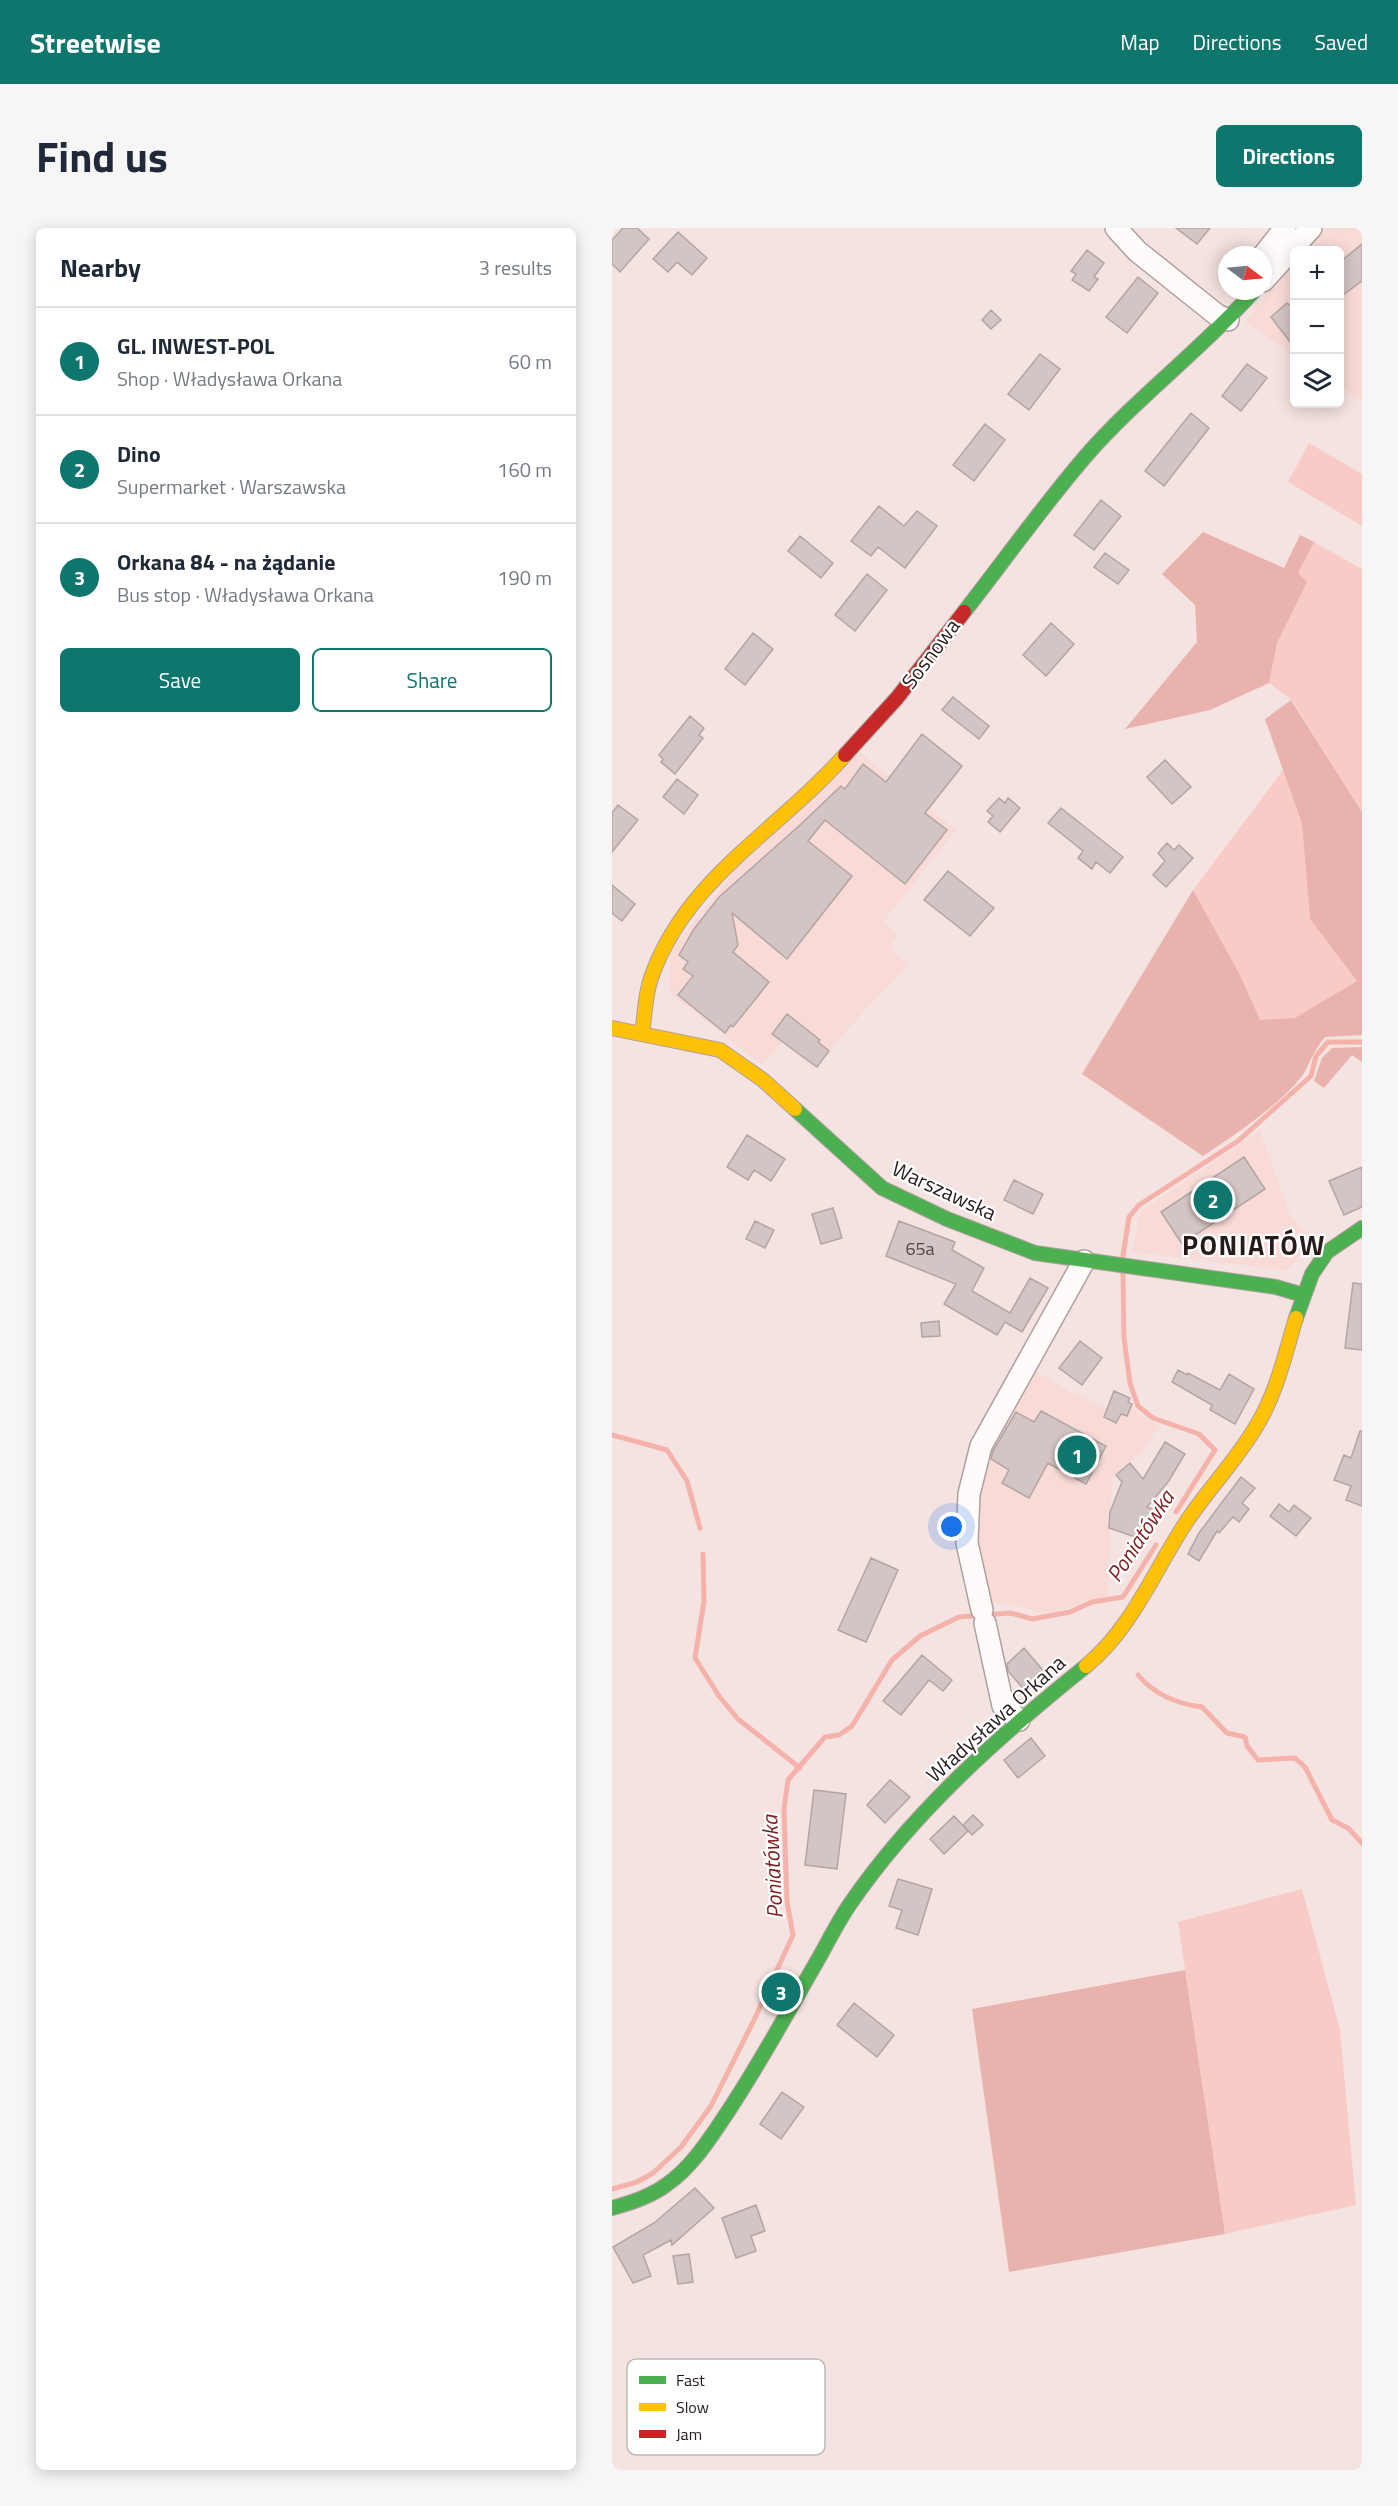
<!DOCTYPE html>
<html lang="en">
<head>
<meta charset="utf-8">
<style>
  :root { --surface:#fff; --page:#f6f6f7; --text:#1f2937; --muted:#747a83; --line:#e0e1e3; --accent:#0f766e }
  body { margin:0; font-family:"Titillium Web",sans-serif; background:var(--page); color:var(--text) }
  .controls { position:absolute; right:18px; top:18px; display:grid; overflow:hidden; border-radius:9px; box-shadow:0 3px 15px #0003 }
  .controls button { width:54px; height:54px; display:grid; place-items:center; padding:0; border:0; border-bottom:2px solid var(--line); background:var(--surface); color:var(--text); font:30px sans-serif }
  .compass { position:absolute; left:606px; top:18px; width:54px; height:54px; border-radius:50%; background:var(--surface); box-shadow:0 3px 15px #0003; rotate:106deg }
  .you { position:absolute; left:340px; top:1299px; width:21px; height:21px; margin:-15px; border:4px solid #fff; border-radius:50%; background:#1a73e8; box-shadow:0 0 0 9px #1a73e833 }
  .badge { display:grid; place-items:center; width:39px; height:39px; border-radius:50%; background:var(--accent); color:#fff; font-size:20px; font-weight:700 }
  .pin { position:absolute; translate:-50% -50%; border:3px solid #fff; box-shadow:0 2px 6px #0006 }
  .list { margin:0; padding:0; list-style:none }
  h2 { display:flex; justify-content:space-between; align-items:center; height:78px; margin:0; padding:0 24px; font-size:26px }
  h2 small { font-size:20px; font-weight:400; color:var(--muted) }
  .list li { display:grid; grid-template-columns:39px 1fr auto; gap:18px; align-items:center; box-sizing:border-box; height:108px; padding:0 24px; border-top:2px solid var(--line) }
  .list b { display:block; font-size:22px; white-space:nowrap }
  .list p { margin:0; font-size:20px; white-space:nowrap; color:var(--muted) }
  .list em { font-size:20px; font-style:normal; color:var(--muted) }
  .actions { display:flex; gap:12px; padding:18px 24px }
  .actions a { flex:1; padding:14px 0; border:2px solid var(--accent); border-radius:9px; text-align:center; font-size:21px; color:var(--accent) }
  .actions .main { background:var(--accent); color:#fff }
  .icon { flex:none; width:33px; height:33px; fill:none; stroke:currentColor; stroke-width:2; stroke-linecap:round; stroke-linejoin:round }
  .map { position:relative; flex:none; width:750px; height:2242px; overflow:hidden; border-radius:9px }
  header { display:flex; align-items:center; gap:36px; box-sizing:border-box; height:84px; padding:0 30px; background:var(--accent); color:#fff }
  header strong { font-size:28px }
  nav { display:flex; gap:33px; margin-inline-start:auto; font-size:21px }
  .intro { display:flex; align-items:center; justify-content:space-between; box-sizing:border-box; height:144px; padding:0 36px }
  h1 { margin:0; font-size:42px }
  .button { padding:15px 27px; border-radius:9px; background:var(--accent); color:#fff; font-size:21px; font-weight:700 }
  main { display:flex; gap:36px; padding:0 36px }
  aside { flex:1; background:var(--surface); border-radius:9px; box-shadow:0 3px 15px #0003 }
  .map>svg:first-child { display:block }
</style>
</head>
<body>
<header>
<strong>Streetwise</strong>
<nav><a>Map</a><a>Directions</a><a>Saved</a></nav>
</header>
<div class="intro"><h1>Find us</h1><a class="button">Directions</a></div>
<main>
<aside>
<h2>Nearby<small>3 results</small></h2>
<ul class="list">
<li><span class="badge">1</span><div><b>GL. INWEST-POL</b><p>Shop · Władysława Orkana</p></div><em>60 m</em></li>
<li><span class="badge">2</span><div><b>Dino</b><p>Supermarket · Warszawska</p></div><em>160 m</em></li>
<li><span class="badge">3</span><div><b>Orkana 84 - na żądanie</b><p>Bus stop · Władysława Orkana</p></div><em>190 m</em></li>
</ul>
<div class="actions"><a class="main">Save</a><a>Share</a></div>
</aside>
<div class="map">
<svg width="750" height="2242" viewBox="0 0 750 2242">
  <rect width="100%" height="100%" fill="#f5e3e1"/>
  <path fill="#f8dad7" d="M714,0H750V173L728,158V22H694Z
    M682,36V127L633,94Z
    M247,524L344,602L272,693L286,707L277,720L296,737L232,805L202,841L170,814L150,837L58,765V724L127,637Z
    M648,903L678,987L699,1013L675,1042L520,1024L529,983Z
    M420,1140L458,1164L514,1188L520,1176L528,1188L547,1197L534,1220L500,1249L496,1369L480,1371L444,1384H425L402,1377L377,1374L363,1322L362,1273L370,1236Z"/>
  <path fill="#f8cbc6" d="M697,215L750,246V298L676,254Z
    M702,314L750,341V584L680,472L657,455L665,415L694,354L686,345Z
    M671,542L690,596L698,691L745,753L683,791L648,792L628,747L581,662Z
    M690,1661L728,1802L744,1977L613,2006L566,1694Z"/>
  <path fill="#e9b2ac" d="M591,304L672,340L688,307L702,314L686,345L695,354L665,415L657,455L598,482L513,501L585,414L583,377L550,346Z
    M679,472L750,584V807L713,809C703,821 699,832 692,845C674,872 619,910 591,928L470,846L581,662L628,747L648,792L683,790L745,753L698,691L690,596L653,491Z
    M750,819V834L740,827L712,860L702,853L710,830L720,820Z
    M573,1742L613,2006L397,2044L360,1781Z"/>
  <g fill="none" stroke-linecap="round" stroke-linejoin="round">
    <path stroke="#f4b2ab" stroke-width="5" d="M511,1028L517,989L527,977L626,913L699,848L704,828L716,814H750
      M511,1046L512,1110L518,1155L526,1178L541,1190L587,1206L603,1222L564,1284
      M0,1207L55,1222L75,1253L88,1300
      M91,1326L92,1373L83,1430L107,1468L126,1491L188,1540
      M526,1447C542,1466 566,1476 590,1479L615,1505L633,1509L635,1518L646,1532L683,1530L693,1539L720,1592L736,1600L750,1615
      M0,1961L25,1954L41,1945L69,1919L99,1878L142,1792L181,1707L175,1674L172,1581L176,1552L213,1509L227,1507L240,1498L280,1432L308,1408L347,1389L399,1385L420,1391L458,1384L480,1374L511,1369L544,1317"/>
  </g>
  <path fill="#d3c5c4" stroke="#b2a5a3" stroke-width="1.5" d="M11,0H25L37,11L8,44L0,36V12Z
    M564,0H598L585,16Z
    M66,4L95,30L80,47L65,34L56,44L41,31Z
    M750,16V53L728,69V34Z
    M475,22L492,35L482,49L486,51L477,63L460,52L464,46L459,43Z
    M526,49L546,65L515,105L494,89Z
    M675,75L682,80V119L659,89Z
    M379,82L389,92L379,101L370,92Z
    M428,126L448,141L417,182L396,166Z
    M635,136L655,150L629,183L610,168Z
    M579,185L597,200L552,258L533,243Z
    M373,196L393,212L362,253L341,237Z
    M489,272L509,288L482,322L462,307Z
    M267,278L292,298L305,283L325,298L293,340L266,319L259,328L239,313Z
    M188,308L221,335L209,350L176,323Z
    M493,325L517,342L506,356L482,339Z
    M255,346L275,362L243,403L223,387Z
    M439,395L462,416L434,448L411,427Z
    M141,405L161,421L133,457L113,441Z
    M341,469L377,498L367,511L330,482Z
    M78,488L92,500L87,507L91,510L63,546L49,534L51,531L47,527Z
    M310,506L350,538L313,585L335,602L293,656L213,592L196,613L240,648L175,731L120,685L126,717L121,724L157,754L121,799L119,797L113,805L66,767L81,748L71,741L76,734L67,727L82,701L107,669L188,597L229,558L233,561L251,536L274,554Z
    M553,532L579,559L560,576L535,549Z
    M65,551L86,567L72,586L51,569Z
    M387,570L393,575L396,570L408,580L388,604L376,594L381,588L375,583Z
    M6,577L26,592L0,624V585Z
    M449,580L511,629L498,645L484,634L480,641L466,630L471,623L436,595Z
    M555,615L562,622L567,617L581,630L554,659L541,647L553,633L546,625Z
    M336,643L382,680L358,708L312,672Z
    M0,657L23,676L10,693L0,685Z
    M175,786L208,812L206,814L217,823L205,839L160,806Z
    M135,907L173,931L159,953L142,942L136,952L115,939Z
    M632,929L653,961L570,1016L549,984Z
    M750,939V979L732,987L717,953Z
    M402,952L431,966L421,986L392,972Z
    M221,980L230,1010L209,1016L200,986Z
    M143,993L162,1002L153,1020L134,1011Z
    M287,993L343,1014L340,1022L372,1040L360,1063L398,1085L418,1050L436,1060L410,1104L393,1094L385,1107L332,1076L344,1056L274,1028Z
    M741,1055L750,1056V1122L733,1120Z
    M327,1093L328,1108L310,1109L309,1095Z
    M468,1113L490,1130L470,1157L447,1140Z
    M566,1142L575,1147L576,1145L608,1162L617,1146L642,1161L623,1196L598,1182L600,1177L560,1154Z
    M502,1163L518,1170L516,1174L520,1176L515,1188L509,1186L504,1195L492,1189Z
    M429,1183L494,1218L474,1256L436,1235L417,1270L390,1255L397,1242L379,1231L381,1223L404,1184L422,1194Z
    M748,1203H750V1278L734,1272L739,1258L722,1252L732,1227L739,1230Z
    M553,1214L573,1226L556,1254L535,1279L545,1283L535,1313L497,1300L498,1284L510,1254L504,1247L518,1235L531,1251Z
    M629,1249L643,1260L630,1275L637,1281L627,1294L621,1289L607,1305L605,1303L587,1333L576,1326L587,1305Z
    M667,1276L677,1284L682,1277L699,1290L684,1308L658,1288Z
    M259,1330L286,1342L254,1414L226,1402Z
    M412,1420L435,1447L414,1464L396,1443L395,1436Z
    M310,1427L340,1452L331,1463L317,1452L289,1487L271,1473Z
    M419,1510L433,1528L406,1550L392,1532Z
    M278,1552L298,1569L273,1595L255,1577Z
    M202,1562L234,1566L225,1641L193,1637Z
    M361,1587L371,1597L360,1607L351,1597Z
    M342,1588L356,1603L332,1626L318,1611Z
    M286,1651L320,1661L306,1707L284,1700L290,1682L277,1678Z
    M242,1775L282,1807L265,1829L225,1797Z
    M170,1864L192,1879L169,1911L148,1896Z
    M83,1960L102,1980L60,2017L59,2012L31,2027L39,2048L21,2055L1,2019L42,1995Z
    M144,1977L153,2003L139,2008L144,2023L124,2030L110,1990Z
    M77,2026L81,2054L66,2056L61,2028Z"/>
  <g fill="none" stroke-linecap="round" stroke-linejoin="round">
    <g stroke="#aea09f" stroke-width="24">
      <path id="street" d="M504,0L525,23L605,87L616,92
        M651,28L673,0
        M651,53L699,0
        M370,1382L355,1315L357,1266L369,1218L472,1033
        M373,1395L391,1478L407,1492"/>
    </g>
    <g stroke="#aea09f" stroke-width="16">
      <path id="fast" d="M352,384C392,333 430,279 473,229C525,169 589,122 642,63
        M183,881L270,960L335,991L423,1025L664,1059L691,1067
        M684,1090L700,1046L715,1024L750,1000
        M0,1980C19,1975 38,1969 54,1957C79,1940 97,1912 113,1888C146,1839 174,1787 204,1735C215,1716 225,1695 238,1676C301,1584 387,1508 474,1438"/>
    </g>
    <g stroke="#aea09f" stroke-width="16">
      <path id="slow" d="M0,800L108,822L151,852L183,881
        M30,805C33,787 33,767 39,750C74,650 166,603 233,527
        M474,1438C520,1400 541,1345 573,1296C595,1262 625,1232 645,1197C665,1164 673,1126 684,1090"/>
    </g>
    <g stroke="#aea09f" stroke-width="16">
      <path id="jam" d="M233,527L285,470L352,384"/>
    </g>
    <use href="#street" stroke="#fefbfa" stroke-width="21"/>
    <use href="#fast" stroke="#4caf50" stroke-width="14"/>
    <use href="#slow" stroke="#ffc107" stroke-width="14"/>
    <use href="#jam" stroke="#c62828" stroke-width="14"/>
  </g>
  <g text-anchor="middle" stroke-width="4.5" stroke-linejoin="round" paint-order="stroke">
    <g font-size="18" fill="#514644">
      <text x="308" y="1027">65a</text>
    </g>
    <g font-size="21" fill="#261b1a" stroke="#fff">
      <text transform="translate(319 426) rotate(-53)" y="7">Sosnowa</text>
      <text transform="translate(332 963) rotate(25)" y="7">Warszawska</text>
      <text transform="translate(384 1491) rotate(-42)" y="7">Władysława Orkana</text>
    </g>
    <g font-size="22" font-style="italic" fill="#811c1c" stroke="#fff">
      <text transform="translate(528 1308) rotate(-57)" y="8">Poniatówka</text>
      <text transform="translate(160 1639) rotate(-93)" y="8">Poniatówka</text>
    </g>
    <g font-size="27" font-weight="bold" letter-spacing="1.5" fill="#261b1a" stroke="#fff">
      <text x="642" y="1027">PONIATÓW</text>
    </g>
  </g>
  <rect x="15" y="2131" width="198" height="96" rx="9" fill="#fff" stroke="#bebbba" stroke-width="1.5"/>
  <rect x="27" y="2148" width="27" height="8" fill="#4caf50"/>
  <rect x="27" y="2175" width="27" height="8" fill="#ffc107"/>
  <rect x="27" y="2202" width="27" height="8" fill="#c62828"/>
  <g font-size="16" fill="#261b1a">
    <text x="64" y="2158">Fast</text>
    <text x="64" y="2185">Slow</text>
    <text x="64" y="2212">Jam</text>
  </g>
</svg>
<div class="controls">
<button>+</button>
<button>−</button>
<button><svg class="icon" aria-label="layers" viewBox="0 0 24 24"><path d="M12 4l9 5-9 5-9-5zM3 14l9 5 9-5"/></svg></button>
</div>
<svg class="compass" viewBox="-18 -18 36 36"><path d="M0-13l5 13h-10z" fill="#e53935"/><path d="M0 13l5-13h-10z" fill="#747a83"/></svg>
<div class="you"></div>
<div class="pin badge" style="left:465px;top:1227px">1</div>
<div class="pin badge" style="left:601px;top:972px">2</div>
<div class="pin badge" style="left:169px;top:1764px">3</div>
</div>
</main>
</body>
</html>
